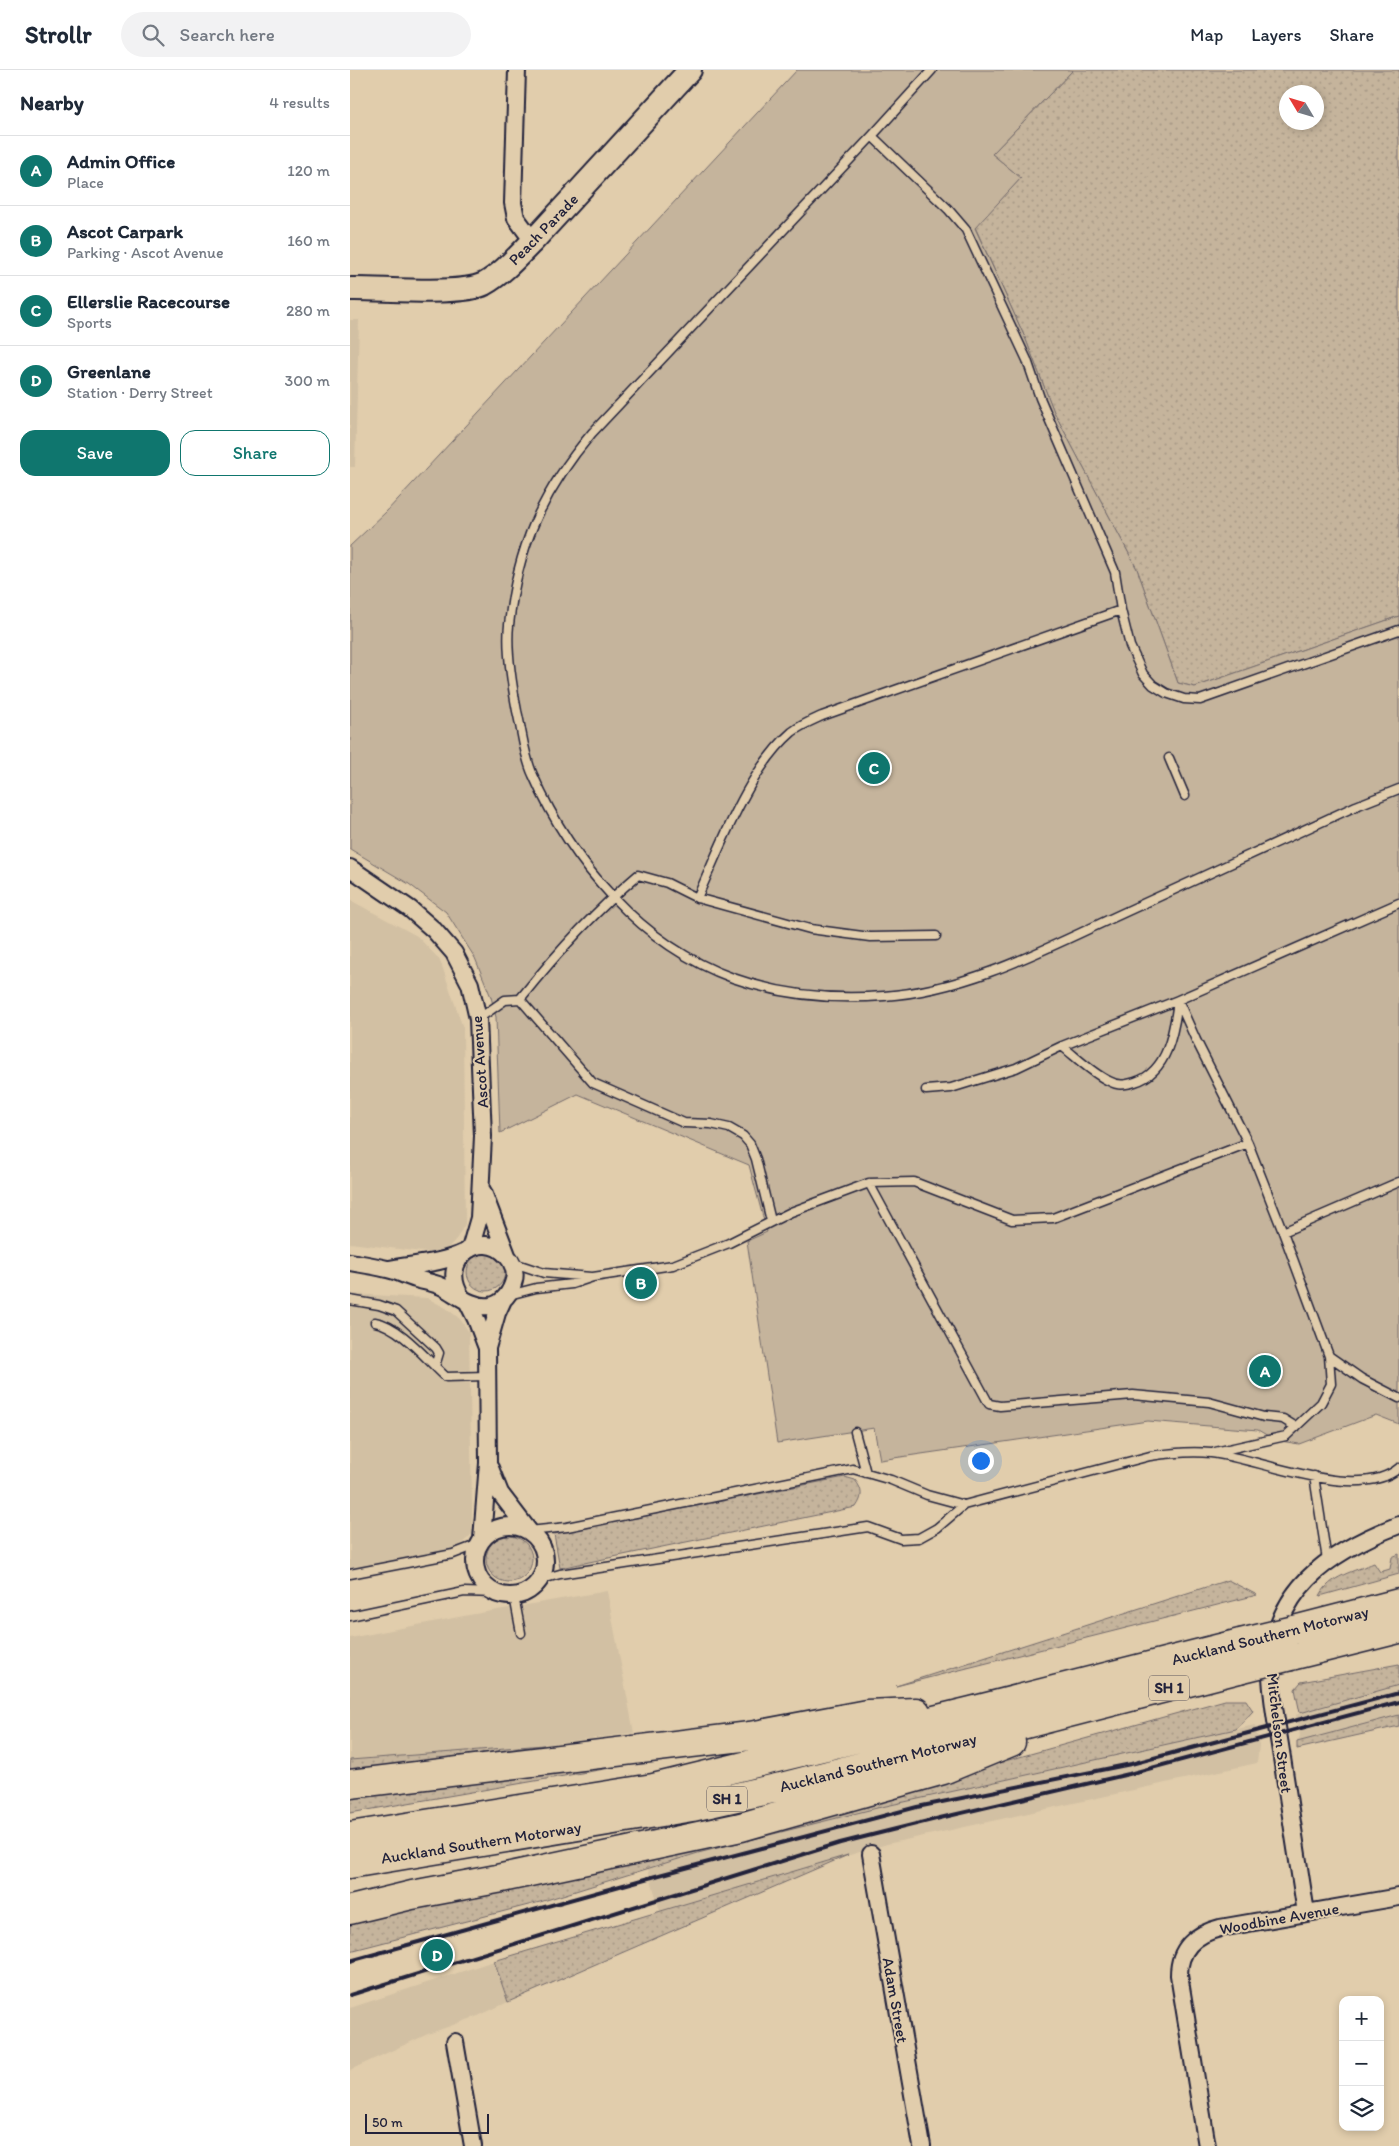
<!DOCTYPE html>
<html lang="en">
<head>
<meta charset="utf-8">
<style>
  :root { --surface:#fff; --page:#f2f2f3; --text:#1f2937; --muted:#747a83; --line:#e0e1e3; --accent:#0f766e }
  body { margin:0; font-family:Itim,sans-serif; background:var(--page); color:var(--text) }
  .controls { position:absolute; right:15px; bottom:15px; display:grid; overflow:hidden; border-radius:10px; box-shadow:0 2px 8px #0003 }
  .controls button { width:45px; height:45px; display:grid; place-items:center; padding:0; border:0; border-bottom:1px solid var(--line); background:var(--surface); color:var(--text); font:25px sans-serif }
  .compass { position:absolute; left:929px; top:15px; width:45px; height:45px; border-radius:50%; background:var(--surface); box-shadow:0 2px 8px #0003; rotate:308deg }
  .scale { position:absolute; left:15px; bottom:12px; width:124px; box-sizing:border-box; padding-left:5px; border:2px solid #22223b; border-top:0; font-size:14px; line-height:18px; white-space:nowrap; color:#22223b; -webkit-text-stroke:4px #e1cdac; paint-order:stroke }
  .you { position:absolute; left:630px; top:1390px; width:18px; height:18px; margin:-12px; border:4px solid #fff; border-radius:50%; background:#1a73e8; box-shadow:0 0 0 8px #1a73e833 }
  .badge { display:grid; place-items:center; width:32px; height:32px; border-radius:50%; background:var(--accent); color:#fff; font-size:16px; font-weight:700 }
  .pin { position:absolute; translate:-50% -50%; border:2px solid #fff; box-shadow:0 1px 5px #0006 }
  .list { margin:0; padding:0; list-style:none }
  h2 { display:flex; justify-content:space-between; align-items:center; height:65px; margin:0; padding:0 20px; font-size:21px }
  h2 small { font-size:16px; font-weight:400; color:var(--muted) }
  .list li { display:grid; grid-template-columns:32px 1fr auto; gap:15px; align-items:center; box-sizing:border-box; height:70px; padding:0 20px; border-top:1px solid var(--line) }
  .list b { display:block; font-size:19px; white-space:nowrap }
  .list p { margin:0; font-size:16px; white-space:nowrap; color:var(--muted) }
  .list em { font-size:16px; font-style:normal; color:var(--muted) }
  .actions { display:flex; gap:10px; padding:15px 20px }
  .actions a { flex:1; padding:11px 0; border:1px solid var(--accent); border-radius:15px; text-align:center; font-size:18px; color:var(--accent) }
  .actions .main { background:var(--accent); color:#fff }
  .icon { flex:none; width:28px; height:28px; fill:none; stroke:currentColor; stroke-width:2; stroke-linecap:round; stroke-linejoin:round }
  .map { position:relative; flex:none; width:1049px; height:2076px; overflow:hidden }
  header { display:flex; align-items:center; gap:30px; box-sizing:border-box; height:70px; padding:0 25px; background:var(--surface); border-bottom:1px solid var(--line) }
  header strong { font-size:24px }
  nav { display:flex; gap:28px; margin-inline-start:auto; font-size:18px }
  .search { width:350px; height:45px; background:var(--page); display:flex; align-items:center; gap:12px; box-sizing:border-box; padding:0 18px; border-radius:28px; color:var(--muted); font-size:19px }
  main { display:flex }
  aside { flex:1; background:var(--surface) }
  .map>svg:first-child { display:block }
</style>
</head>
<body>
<header>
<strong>Strollr</strong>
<div class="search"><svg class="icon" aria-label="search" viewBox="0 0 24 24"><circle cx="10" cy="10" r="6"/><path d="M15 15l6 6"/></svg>Search here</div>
<nav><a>Map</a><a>Layers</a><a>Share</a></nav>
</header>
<main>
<aside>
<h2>Nearby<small>4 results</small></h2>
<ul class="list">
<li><span class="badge">A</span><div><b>Admin Office</b><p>Place</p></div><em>120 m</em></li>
<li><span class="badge">B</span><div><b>Ascot Carpark</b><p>Parking · Ascot Avenue</p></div><em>160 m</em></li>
<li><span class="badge">C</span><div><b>Ellerslie Racecourse</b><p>Sports</p></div><em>280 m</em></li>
<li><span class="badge">D</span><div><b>Greenlane</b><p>Station · Derry Street</p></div><em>300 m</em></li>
</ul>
<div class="actions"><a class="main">Save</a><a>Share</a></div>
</aside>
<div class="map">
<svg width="1049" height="2076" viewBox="0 0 1049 2076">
  <defs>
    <pattern id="grass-dots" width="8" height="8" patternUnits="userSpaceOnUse" patternTransform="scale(1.25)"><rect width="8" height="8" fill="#c5b49c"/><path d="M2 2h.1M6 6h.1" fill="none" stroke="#a99a87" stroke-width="1.8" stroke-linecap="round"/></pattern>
  </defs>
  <rect width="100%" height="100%" fill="#e1cdac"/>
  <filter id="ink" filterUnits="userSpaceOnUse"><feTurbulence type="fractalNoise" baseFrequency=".02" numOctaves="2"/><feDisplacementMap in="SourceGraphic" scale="10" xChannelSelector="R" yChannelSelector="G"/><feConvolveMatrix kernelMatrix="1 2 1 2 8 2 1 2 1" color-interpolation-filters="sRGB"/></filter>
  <g filter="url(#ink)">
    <path fill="#d2c0a3" d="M0,250H9L5,397H0Z
      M0,830L67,866L90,890L113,958L115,1154L107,1168L96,1180L81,1183L0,1173Z
      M0,1224L77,1228L96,1238L110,1249L119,1262L122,1438V1464L105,1480L0,1501Z
      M257,1521L284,1663L194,1675L0,1690V1568L119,1545Z
      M1049,1615V1645L947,1672L950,1666L946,1645L950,1643Z
      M905,1655L909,1675L907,1693L537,1774L310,1841L298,1799L348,1783L527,1738Z
      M144,1891L158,1932L128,1946L78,1964L0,2000V1938Z"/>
    <path fill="url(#grass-dots)" stroke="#746b6c" fill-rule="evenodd" d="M723,0H1049V546L845,617L828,613L787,499L704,342L676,270L625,157L671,108L642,84ZM936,22H966V52H936Z
      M117 1202a19 19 0 1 1 38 0a19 19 0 1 1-38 0Z
      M495,1407L505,1410C513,1420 513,1427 506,1437L210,1498L204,1464Z
      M136 1489a23 23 0 1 1 46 0a23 23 0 1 1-46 0Z
      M1049,1484V1504L970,1526C979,1506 1005,1501 1024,1493L1030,1502L1040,1499L1042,1487Z
      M878,1510L907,1525L546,1616Z
      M1049,1594V1615L950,1643L945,1619L951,1612Z
      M875,1630H896L903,1641L886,1659L527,1738L435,1761L348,1783L190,1832L0,1881V1852L554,1719Z
      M1049,1645V1656L947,1679V1672Z
      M194,1675L0,1701V1690Z
      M266,1692V1697L0,1743V1724Z
      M498,1785L158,1932L144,1891Z"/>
    <path fill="#c5b49c" stroke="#746b6c" d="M447,0H723L642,84L671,108L625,158L676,270L704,342L787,499L828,613L845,617L1049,546V1354L1026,1345L949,1374L925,1370L908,1360L798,1351L530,1390L524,1358L427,1373L397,1171L417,1162L399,1095L228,1024L150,1063L146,947L141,927L125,888L96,842L59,814L0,779V476L36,442Z"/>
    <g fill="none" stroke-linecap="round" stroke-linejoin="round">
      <g stroke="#22223b" stroke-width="11">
        <path id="lane" d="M582,0L522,66L242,363C192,422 167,478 159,555C156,581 162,615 167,641C172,661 174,686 183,705C221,792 291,875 383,908C431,925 483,930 534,926C619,920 695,879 771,844C849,808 928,772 1006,736L1049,719
          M522,66L598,139L616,160L677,290L690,328L765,502L771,540L780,576L793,604L803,615L816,623L834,629L850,630L1049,560
          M819,688L835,726
          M347,828C371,776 398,700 442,662C451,655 461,651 472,646L771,540
          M170,929L243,1013L334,1053L361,1054L379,1058L393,1066L400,1074L406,1089L421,1151
          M828,930L846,970L898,1073L933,1162L979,1286L981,1314L971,1333L936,1366L865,1382
          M128,949L155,930L170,929C206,884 244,842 288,805L317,813L347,828L460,859L520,867L586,866
          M712,976C726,987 743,1004 759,1011C768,1016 775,1015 785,1012C818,1002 824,961 828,931
          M576,1020L601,1018L666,998L712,976L828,930L1049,833
          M519,1113L639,1334L650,1336L783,1325L859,1332L914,1347L933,1349L946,1357
          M933,1162L1049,1112
          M164,1193L194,1203L241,1207
          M159,1225L186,1218L222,1214L243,1207L323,1195L379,1173L441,1142L519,1113L564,1112L662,1150L703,1148L898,1073
          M0,1230L29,1235L46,1241L86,1278L89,1283L85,1296
          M25,1252C50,1256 77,1290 96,1307L136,1306
          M979,1286L1012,1309L1049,1328
          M505,1362L516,1403
          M964,1406L977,1490
          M179,1461L217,1457L503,1399L541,1410L577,1425L614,1435
          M0,1504L103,1484L129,1474
          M189,1510L210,1504L518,1457L551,1469L569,1468L587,1458L614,1435L800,1386C820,1383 840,1381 861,1383C909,1388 1008,1433 1049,1398
          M164,1526L171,1563
          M0,1546L114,1522L144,1523"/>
      </g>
      <g stroke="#22223b" stroke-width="20">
        <path id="street" d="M167,0L163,133L166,148L183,171
          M0,798L60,839L84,860L104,883L120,914L128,949L133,1066L129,1148L120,1179
          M133,1122L157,1185
          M0,1192C12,1194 25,1196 37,1199C47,1201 56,1206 66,1209C76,1212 87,1213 95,1218C109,1226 123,1238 140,1236C153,1234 161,1222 164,1210C166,1203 163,1192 157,1186C132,1157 86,1190 112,1228
          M39,1199C64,1194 90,1194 113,1183
          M117,1231L126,1249L137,1278
          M140,1398L150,1423L179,1461
          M125 1491a35 35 0 1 1 70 0a35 35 0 1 1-70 0Z
          M132,1469L138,1393L137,1278L147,1243L153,1230
          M521,1784L572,2076
          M956,1843C948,1791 940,1740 932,1688C928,1661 922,1633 921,1605C920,1521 978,1482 1049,1455
          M105,1972L123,2076
          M857,2076L829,1905C829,1879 845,1864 870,1858L1049,1827"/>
      </g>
      <g stroke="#22223b" stroke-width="26">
        <path id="secondary" d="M0,219C30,218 110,226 134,214C152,204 168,186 183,171L340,0"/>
      </g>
      <g stroke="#22223b" stroke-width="31">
        <path id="highway" d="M944,1560L1049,1533
          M941,1586L1049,1559
          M0,1714L400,1666L517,1644L566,1642
          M0,1766L303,1718L621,1641L890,1573
          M0,1794L342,1737L431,1717L889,1599
          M0,1840L62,1825L147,1809L391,1757L593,1700L661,1672"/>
      </g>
      <use href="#lane" stroke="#e1cdac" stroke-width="8"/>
      <use href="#street" stroke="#e1cdac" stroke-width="16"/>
      <use href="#secondary" stroke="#e1cdac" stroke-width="22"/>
      <use href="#highway" stroke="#e1cdac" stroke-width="28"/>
      <path stroke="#22223b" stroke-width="4" d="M0,1891L313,1804L567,1737L781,1694L1049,1623
        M0,1925L490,1773L590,1748L779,1704L1049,1632"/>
      <g stroke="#22223b" stroke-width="31" stroke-linecap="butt">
        <path id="highway-bridge" d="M890,1573L944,1560
          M889,1599L941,1586"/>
      </g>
      <use href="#highway-bridge" stroke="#e1cdac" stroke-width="28"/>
    </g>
  </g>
  <g text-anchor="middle" stroke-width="4" stroke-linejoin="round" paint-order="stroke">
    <g fill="#e1cdac" stroke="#5b555d" stroke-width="1">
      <rect x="799" y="1605.5" width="40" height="25" rx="4"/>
      <rect x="357" y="1716.5" width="40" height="25" rx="4"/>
    </g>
    <g font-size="15" font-weight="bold" fill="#22223b">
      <text x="819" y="1623">SH 1</text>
      <text x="377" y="1734">SH 1</text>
    </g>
    <g font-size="16" fill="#22223b" stroke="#e1cdac">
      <text transform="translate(193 159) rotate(-46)" y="6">Peach Parade</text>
      <text transform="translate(129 992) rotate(-94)" y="6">Ascot Avenue</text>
      <text transform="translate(920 1565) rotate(-14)" y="6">Auckland Southern Motorway</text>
      <text transform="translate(930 1663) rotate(83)" y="6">Mitchelson Street</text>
      <text transform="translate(528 1692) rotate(-14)" y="6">Auckland Southern Motorway</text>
      <text transform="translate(131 1772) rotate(-9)" y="6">Auckland Southern Motorway</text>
      <text transform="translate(929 1848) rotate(-10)" y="6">Woodbine Avenue</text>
      <text transform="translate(546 1930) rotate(80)" y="6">Adam Street</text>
    </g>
  </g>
</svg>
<div class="controls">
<button>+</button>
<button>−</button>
<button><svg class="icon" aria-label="layers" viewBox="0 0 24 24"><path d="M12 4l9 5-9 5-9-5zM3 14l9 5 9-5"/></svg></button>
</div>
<svg class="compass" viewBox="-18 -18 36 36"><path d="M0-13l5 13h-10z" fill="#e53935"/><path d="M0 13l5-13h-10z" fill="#747a83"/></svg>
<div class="scale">50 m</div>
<div class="you"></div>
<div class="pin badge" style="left:915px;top:1301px">A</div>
<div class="pin badge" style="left:291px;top:1213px">B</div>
<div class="pin badge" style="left:524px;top:698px">C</div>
<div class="pin badge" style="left:87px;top:1885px">D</div>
</div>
</main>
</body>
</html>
